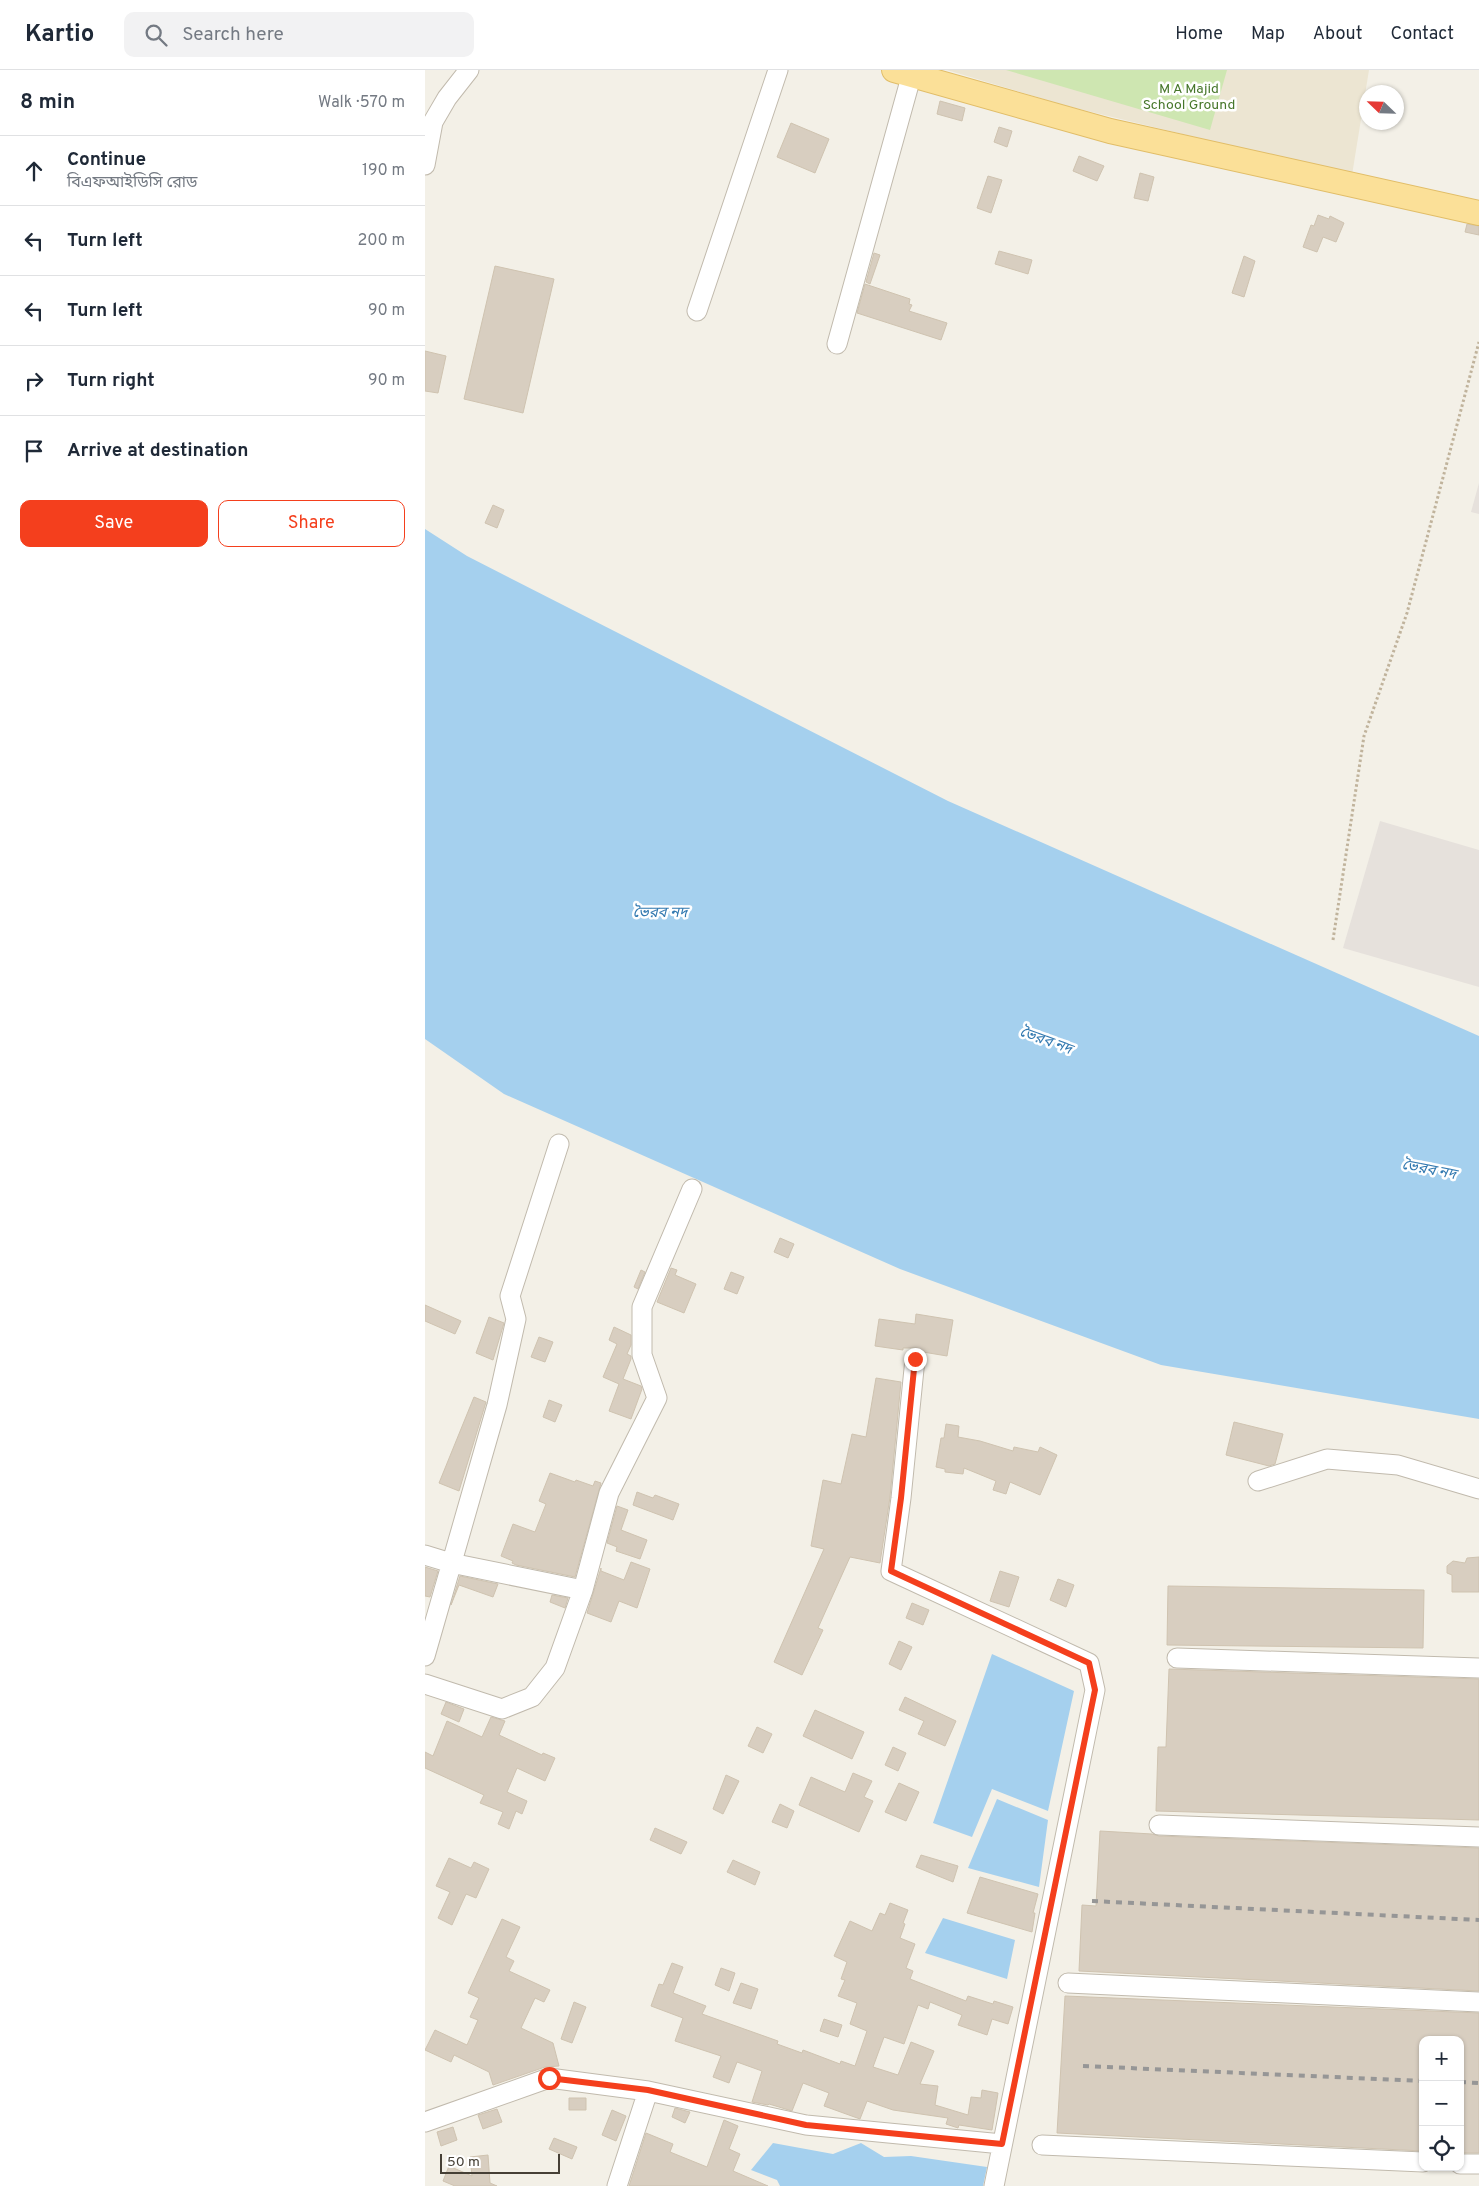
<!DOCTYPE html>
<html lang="en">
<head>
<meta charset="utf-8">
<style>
  :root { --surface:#fff; --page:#f2f2f3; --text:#1f2937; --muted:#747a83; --line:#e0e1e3; --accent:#f43f1d }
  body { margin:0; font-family:Overpass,"Noto Sans Bengali",sans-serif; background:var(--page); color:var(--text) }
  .controls { position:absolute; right:15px; bottom:15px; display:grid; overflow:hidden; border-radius:10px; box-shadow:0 1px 4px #0004 }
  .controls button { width:45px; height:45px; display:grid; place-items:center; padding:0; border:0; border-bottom:1px solid var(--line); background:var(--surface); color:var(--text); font:25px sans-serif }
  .compass { position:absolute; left:934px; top:15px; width:45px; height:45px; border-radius:50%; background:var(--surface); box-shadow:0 1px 4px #0004; rotate:293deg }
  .scale { position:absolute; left:15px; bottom:12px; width:120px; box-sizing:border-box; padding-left:5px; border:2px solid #464036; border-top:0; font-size:14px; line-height:18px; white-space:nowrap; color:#464036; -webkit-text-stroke:4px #fff; paint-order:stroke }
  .stop { position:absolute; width:15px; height:15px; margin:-11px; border:4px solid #f43f1d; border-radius:50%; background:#fff }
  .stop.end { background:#f43f1d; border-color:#fff; box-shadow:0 1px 5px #0008 }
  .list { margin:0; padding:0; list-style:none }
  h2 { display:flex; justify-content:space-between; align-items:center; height:65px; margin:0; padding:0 20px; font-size:21px }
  h2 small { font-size:16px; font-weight:400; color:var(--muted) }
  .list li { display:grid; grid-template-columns:32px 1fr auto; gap:15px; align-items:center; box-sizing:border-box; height:70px; padding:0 20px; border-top:1px solid var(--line) }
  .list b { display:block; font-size:19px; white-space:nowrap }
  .list p { margin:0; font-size:16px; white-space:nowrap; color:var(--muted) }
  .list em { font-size:16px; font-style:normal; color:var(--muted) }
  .actions { display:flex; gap:10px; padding:15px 20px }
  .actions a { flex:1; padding:11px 0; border:1px solid var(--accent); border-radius:10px; text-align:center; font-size:18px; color:var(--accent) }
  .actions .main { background:var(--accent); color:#fff }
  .icon { flex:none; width:28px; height:28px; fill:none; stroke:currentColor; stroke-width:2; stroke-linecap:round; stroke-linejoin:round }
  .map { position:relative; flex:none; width:1054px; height:2116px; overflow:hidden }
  header { display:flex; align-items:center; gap:30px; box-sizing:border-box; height:70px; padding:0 25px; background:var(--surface); border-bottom:1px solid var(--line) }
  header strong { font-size:24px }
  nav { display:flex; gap:28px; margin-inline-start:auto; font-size:18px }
  .search { width:350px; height:45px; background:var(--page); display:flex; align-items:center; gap:12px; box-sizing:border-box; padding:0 18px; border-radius:10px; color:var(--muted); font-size:19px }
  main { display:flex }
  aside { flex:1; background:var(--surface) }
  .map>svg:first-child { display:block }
</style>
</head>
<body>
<header>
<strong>Kartio</strong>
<div class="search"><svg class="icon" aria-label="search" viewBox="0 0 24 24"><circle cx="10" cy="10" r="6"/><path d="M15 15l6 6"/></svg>Search here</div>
<nav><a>Home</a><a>Map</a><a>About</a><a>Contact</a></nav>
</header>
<main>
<aside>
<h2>8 min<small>Walk · 570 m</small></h2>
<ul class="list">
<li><svg class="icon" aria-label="ahead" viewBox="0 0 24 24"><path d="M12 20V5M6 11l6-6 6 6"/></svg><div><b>Continue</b><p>বিএফআইডিসি রোড</p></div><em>190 m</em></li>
<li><svg class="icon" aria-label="left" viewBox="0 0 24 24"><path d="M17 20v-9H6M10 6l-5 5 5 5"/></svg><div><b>Turn left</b></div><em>200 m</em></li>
<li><svg class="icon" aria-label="left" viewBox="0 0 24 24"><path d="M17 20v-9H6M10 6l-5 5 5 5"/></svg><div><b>Turn left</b></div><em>90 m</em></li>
<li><svg class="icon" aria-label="right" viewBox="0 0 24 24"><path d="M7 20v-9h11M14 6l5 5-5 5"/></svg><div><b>Turn right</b></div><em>90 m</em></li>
<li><svg class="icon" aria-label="arrive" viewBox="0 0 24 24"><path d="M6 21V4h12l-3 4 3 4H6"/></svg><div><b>Arrive at destination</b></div></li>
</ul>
<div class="actions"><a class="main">Save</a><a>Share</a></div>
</aside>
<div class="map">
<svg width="1054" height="2116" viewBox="0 0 1054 2116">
  <rect width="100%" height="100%" fill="#f3f0e7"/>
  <path fill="#e6e1dc" d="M1054,413V444L1046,442Z
    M955,751L1054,780V917L918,878Z"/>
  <path fill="#ece5d2" d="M522,0H944L927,105L642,36Z"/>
  <path fill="#cee6b1" d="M581,0H802L785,60Z"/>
  <path fill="#a5d0ee" d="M0,459L42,486L523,731L1054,966V1349L736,1295L475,1199L79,1024L0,969Z
    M567,1584L649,1621L623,1741L567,1719L547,1767L508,1753Z
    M572,1729L623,1750L614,1817L543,1798Z
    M518,1848L590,1870L582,1909L500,1883Z
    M348,2073L408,2084L436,2073L459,2087L486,2086L562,2097L558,2116H355L352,2110L326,2100Z"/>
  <path fill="#d8cec0" stroke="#cfc3b0" d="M515,31L540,38L537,51L512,44Z
    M366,53L404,69L390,103L352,87Z
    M574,57L587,61L582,77L569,72Z
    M654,86L679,96L672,111L648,101Z
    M715,103L729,107L723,131L709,128Z
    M563,106L577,110L566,143L552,138Z
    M893,145L904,149L905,146L919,153L911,172L898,167L892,182L878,177L886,155L889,156Z
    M1042,154L1054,156V165L1040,162Z
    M574,181L607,190L603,204L570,194Z
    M449,183L455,185L445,214L441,212Z
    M819,186L830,191L819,227L807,223Z
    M70,196L129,209L98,343L39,329Z
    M440,214L485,229L484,234L487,235L484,241L522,253L516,270L432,243Z
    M0,281L21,286L13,323L0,321Z
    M68,435L79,440L72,458L60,453Z
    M355,1168L369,1174L363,1188L349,1182Z
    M246,1198L252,1200L250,1205L271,1214L259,1243L232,1232Z
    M216,1200L220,1202L213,1219L209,1217Z
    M306,1202L319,1207L312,1224L299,1219Z
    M0,1235L36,1251L30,1264L0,1251Z
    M491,1244L528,1250L522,1286L498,1282L492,1278H478V1280L450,1276L454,1249L490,1254Z
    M64,1247L79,1253L68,1290L51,1283Z
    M189,1257L206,1265V1275L202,1284L206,1286V1289L198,1309L216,1316L217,1319L206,1349L184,1341L194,1314L178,1307L192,1274L184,1270Z
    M114,1267L128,1272L120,1292L106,1287Z
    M451,1308L476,1312L465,1427L455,1493L425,1487L393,1558L398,1560L377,1605L349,1592L399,1479L386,1476L398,1410L416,1414L427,1364L441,1367Z
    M49,1327L61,1332L34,1421L14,1413Z
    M124,1330L137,1335L130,1352L118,1347Z
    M809,1352L858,1364L850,1394L844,1396L801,1385Z
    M521,1354L534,1356L533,1367L555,1371L588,1381L589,1377L613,1382L615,1377L632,1385L615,1425L585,1412L581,1424L568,1420L571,1411L539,1398L538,1404L520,1402V1399L511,1397L516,1368H519Z
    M125,1403L150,1412L151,1410L168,1416L170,1411L176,1413L150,1507L91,1495L87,1493L88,1491L76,1486L88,1454L110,1462L121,1434L114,1431Z
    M212,1422L228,1428L230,1425L254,1434L248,1450L208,1435Z
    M192,1436L203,1440L196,1460L222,1470L215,1489L191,1481L192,1477L182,1473Z
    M1054,1487V1522H1027V1505L1022,1503V1496L1028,1491L1040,1493L1042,1488Z
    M206,1492L225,1499L212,1538L194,1531L186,1552L162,1543L176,1498V1501L199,1510Z
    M0,1497L13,1501L5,1527L0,1526Z
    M575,1501L594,1507L584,1537L565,1531Z
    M35,1506L73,1514L68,1527L34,1515L26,1535Z
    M633,1509L649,1515L641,1537L625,1530Z
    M743,1516L999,1520L998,1578L742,1575Z
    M127,1525L143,1528L140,1538L125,1532Z
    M487,1533L504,1540L498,1555L481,1548Z
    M474,1571L487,1577L476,1600L464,1594Z
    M744,1599L1054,1609V1750L731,1741L733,1677H741Z
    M480,1627L531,1651L520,1676L493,1664L499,1651L474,1640Z
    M21,1632L39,1639L34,1652L16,1644Z
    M390,1640L439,1662L427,1689L378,1666Z
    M66,1647L80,1651L74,1665L117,1685L118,1683L130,1688L120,1711L92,1698L82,1722L102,1731L97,1744L91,1741L84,1759L73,1754L78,1742L55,1733L59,1725L0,1698V1682L8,1686L22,1651L57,1667Z
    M332,1657L347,1664L338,1683L323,1676Z
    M468,1677L481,1683L473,1701L460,1695Z
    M428,1703L447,1711L439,1727L448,1731L434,1762L374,1735L386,1707L420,1722Z
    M301,1705L314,1711L298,1744L288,1739Z
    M474,1713L494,1722L481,1751L460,1742Z
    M355,1734L369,1741L362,1758L347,1752Z
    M230,1758L262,1772L256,1784L225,1770Z
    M675,1761L727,1764L734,1766L1054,1778V1921L654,1901L657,1835L671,1836Z
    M496,1785L533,1796L528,1812L491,1797Z
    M24,1788L46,1798L49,1792L64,1799L51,1828L41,1824L27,1855L13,1848L25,1822L11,1816Z
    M308,1790L335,1802L330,1815L302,1802Z
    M555,1807L613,1824L608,1843H610L607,1862L542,1843Z
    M465,1833L483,1840L478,1853L480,1854L475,1868L490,1874L481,1898L488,1901L485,1909L541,1931L543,1926L568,1934L569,1931L588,1937L583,1954L567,1949L562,1965L533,1955L537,1945L505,1932L503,1939L493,1935L479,1974L459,1967L448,1997L473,2005L486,1972L509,1981L495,2014L513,2016L510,2035L543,2045L546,2027L556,2028L557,2020L573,2023L567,2060L534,2055L533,2058L521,2054L523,2048L468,2040L442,2031L435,2049L399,2036L404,2023L378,2013L367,2041L344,2034L343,2035L327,2032L337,2001L312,1992L304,2013L288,2007L296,1986L250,1971L258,1948L226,1936L234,1914L238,1915L247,1893L258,1897L248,1923L281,1936L277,1944L353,1971L352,1974L377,1983L378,1980L415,1994L416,1991L430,1996L442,1961L425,1954L432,1933L413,1926L420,1910L416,1909L422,1892L409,1886L425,1851L447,1861L455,1843L460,1845Z
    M77,1849L95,1857L81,1887L89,1891L84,1901L125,1920L119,1932L110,1928L96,1958L128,1973L134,1996L120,1997L68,2015L64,2002L29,1985L26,1992L0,1980L10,1960L42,1975L53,1950L45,1947L54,1928L43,1923Z
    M296,1898L310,1903L304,1921L290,1915Z
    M316,1913L333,1919L326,1939L308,1933Z
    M640,1926L1054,1943V2083H1035V1970H998V2081L632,2063Z
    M149,1932L161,1937L147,1973L136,1969Z
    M399,1949L417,1955L413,1967L395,1961Z
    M144,2028H161V2040H144Z
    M250,2038L265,2042L260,2053L247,2047Z
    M72,2039L77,2052L58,2059L53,2045Z
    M187,2040L201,2046L191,2071L177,2065Z
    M299,2050L313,2056L304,2079L315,2084L308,2101L343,2116H204L221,2063L248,2074L245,2082L282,2097Z
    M28,2057L32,2070L16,2076L12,2062Z
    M129,2068L152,2077L147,2089L124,2079Z
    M63,2085L65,2113L72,2116H30L18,2111L24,2096L47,2106L45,2087Z"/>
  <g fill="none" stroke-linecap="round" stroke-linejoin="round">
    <g stroke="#c1baad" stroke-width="21">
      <path id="minor" d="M0,95L8,52L22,28L44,0
        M272,241L353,0
        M412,274L488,0
        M490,1289L476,1428L466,1501L664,1593L670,1620L569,2116
        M833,1411L902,1389L973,1395L1054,1419
        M0,1485L26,1493L158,1520
        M0,1586L72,1335L91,1249L85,1226L134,1074
        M752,1588L1054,1598
        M0,1614L77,1639L107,1627L130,1598L158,1520L184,1423L232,1328L217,1285V1237L267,1119
        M734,1755L1054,1767
        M643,1913L1054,1932
        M0,2052L124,2008L223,2021L381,2055L577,2074
        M617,2075L998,2092
        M1035,2094H1054
        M192,2116L223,2021"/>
    </g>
    <g stroke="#e1bd68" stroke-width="26">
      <path id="major" d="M469,0L685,61L1054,143"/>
    </g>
    <path stroke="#c0b39c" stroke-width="3" stroke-dasharray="2.5 2.5" stroke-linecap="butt" d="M908,870L939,666L982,543L1054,272"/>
    <use href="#minor" stroke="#fff" stroke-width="19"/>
    <use href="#major" stroke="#fbe098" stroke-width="24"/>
    <path stroke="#969696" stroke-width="4" stroke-dasharray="6 6" stroke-linecap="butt" d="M667,1831L1054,1850
      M658,1996L998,2011
      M1035,2012L1054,2013"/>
  </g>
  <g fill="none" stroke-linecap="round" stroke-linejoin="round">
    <path stroke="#f43f1d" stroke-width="6" d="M124,2008L223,2020L381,2055L577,2074L670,1620L664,1593L466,1501L476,1428L490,1289"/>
  </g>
  <g text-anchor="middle" stroke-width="5" stroke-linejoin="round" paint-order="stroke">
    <g font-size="14" fill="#47772b" stroke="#fff">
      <text x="764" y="23">M A Majid<tspan x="764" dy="16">School Ground</tspan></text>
    </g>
    <g font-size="15" font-style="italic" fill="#3279b0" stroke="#fff">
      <text x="235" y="847">ভৈরব নদ</text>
      <text transform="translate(621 970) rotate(20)" y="5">ভৈরব নদ</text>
      <text transform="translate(1004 1099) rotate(11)" y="5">ভৈরব নদ</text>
    </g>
  </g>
</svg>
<div class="controls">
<button>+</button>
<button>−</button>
<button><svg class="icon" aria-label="locate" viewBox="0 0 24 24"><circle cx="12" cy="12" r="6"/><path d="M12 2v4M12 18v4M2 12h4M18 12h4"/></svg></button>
</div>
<svg class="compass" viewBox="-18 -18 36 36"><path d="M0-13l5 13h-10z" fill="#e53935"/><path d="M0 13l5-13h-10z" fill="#747a83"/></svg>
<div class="scale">50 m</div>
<div class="stop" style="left:124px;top:2008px"></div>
<div class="stop end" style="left:490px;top:1289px"></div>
</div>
</main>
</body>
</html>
